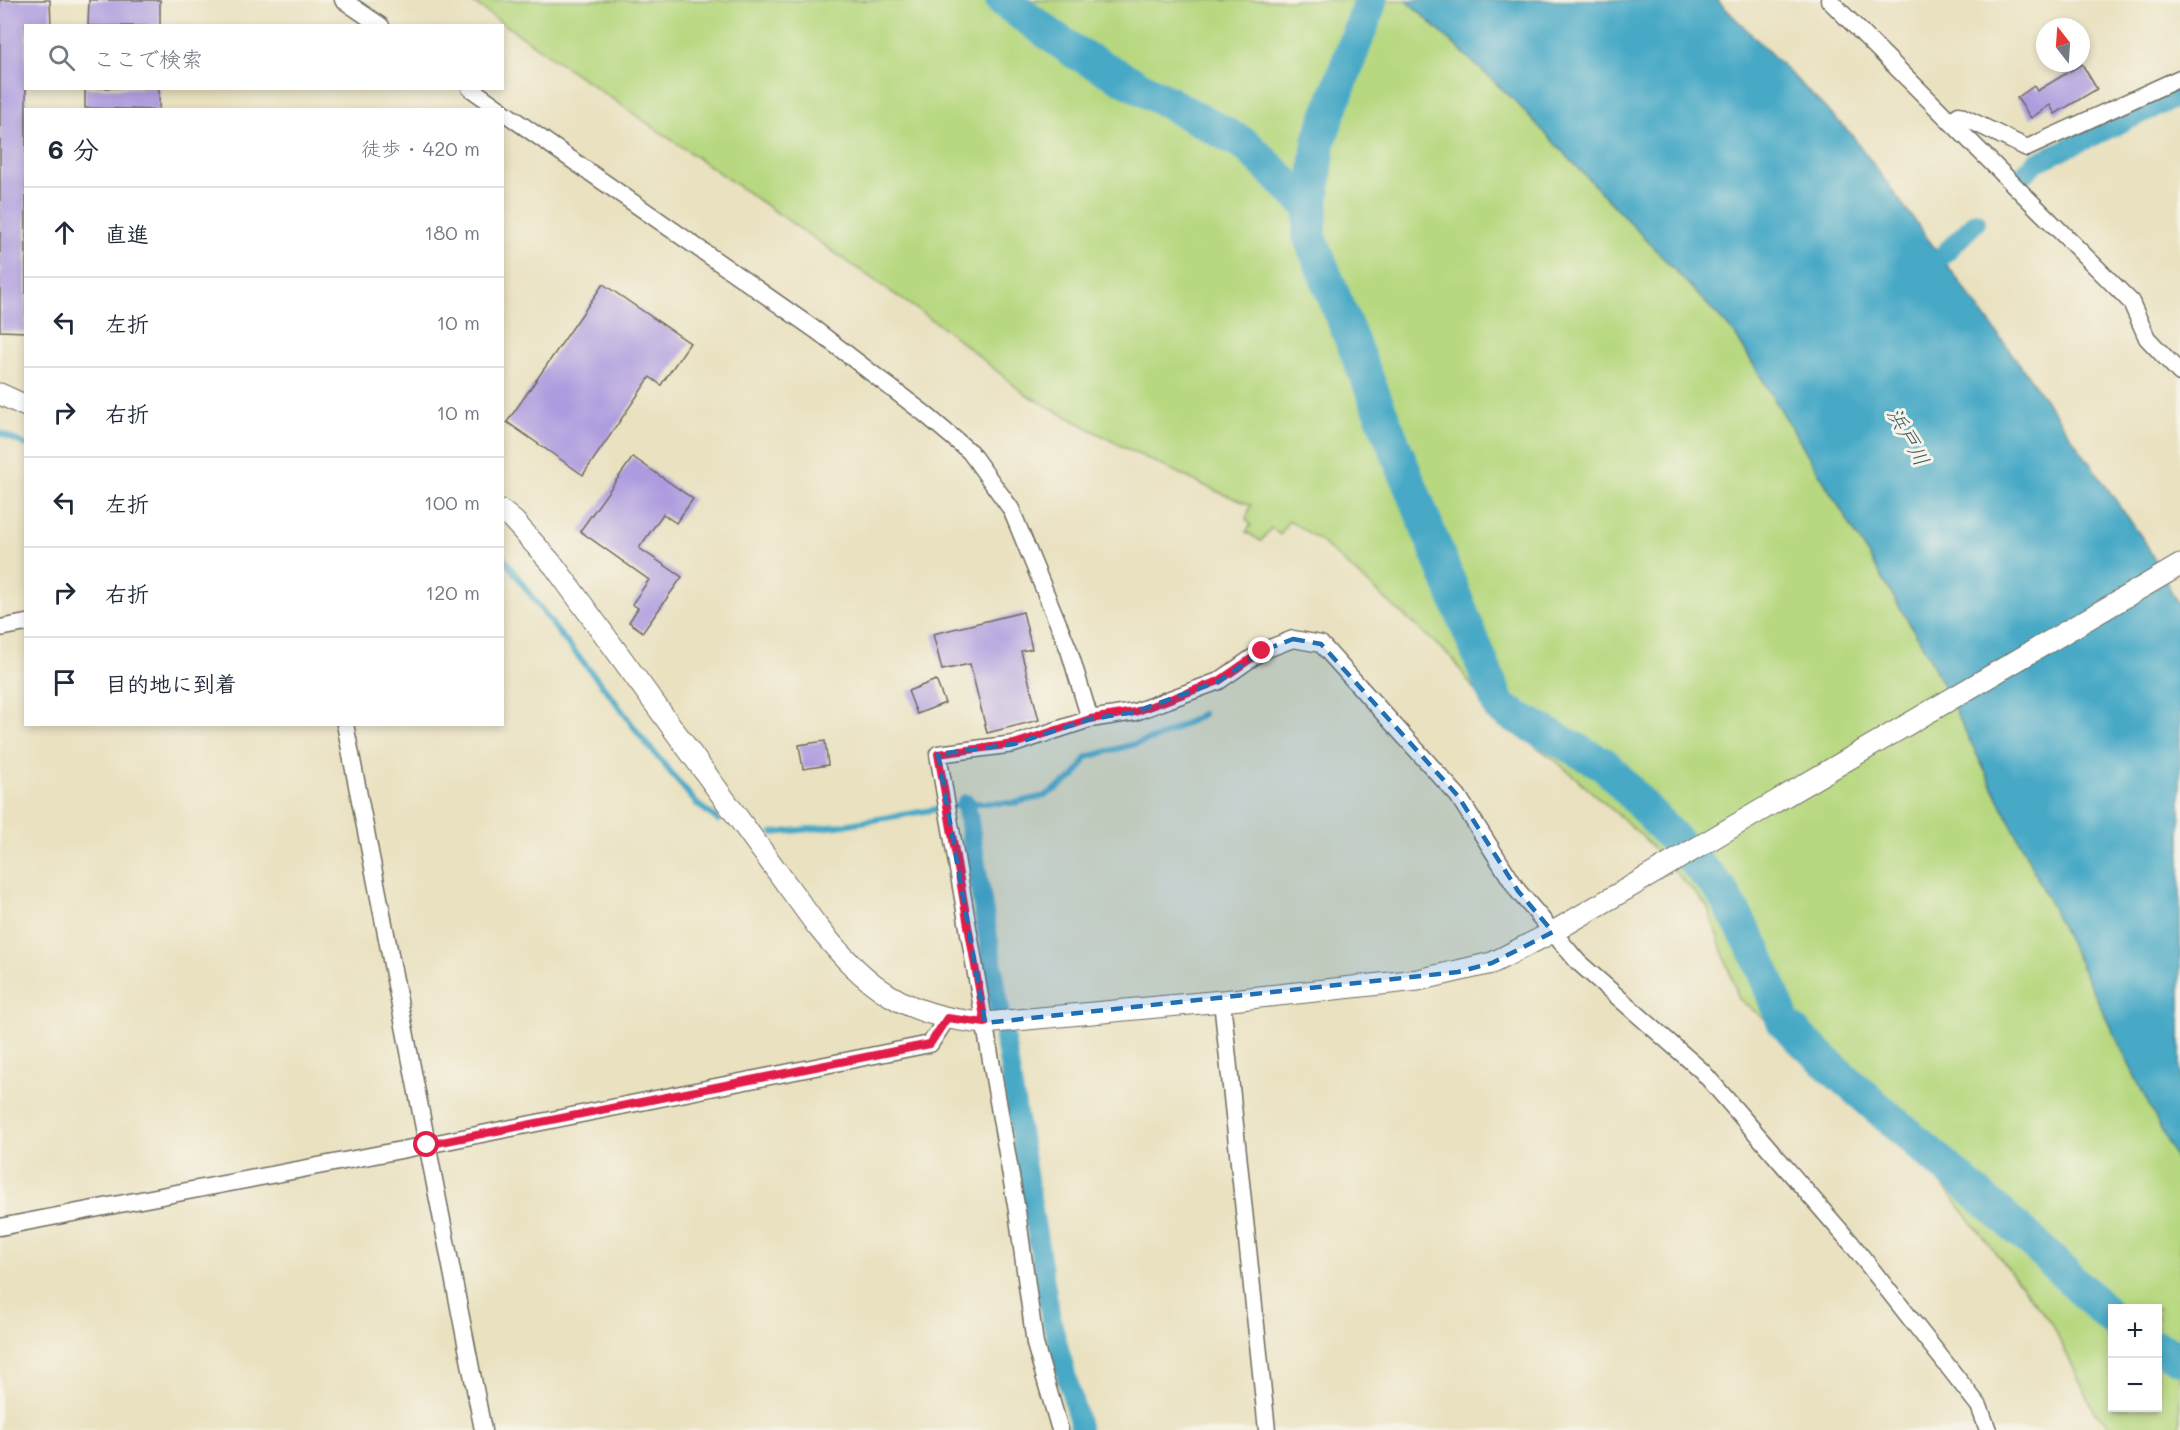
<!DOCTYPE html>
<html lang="ja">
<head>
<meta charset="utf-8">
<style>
  :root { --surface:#fff; --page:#f6f6f7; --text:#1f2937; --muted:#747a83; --line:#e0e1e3 }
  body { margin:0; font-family:Mali,"Klee One",sans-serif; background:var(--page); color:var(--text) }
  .controls { position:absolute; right:18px; bottom:18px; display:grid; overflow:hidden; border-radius:0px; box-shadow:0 3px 9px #0003 }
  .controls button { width:54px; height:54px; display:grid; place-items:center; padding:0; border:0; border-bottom:2px solid var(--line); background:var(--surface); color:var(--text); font:30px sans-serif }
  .compass { position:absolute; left:2036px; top:18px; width:54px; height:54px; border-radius:50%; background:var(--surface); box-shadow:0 3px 9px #0003; rotate:343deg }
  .stop { position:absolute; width:18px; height:18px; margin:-14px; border:4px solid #e11d48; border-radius:50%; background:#fff }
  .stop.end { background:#e11d48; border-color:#fff; box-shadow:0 2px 6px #0008 }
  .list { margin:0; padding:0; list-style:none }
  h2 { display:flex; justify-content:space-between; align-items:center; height:78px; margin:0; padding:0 24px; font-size:26px }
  h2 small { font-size:20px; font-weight:400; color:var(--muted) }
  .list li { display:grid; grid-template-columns:39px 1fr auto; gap:18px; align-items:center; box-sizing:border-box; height:90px; padding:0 24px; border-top:2px solid var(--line) }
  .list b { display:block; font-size:22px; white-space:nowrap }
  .list em { font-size:20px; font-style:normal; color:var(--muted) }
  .icon { flex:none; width:33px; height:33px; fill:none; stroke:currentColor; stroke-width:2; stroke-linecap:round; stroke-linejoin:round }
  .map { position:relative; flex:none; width:2180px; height:1430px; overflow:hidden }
  .search { position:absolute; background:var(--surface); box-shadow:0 3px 9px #0003; left:24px; top:24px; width:480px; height:66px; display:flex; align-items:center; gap:15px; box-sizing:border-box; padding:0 21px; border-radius:0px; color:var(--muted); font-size:22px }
  .panel { position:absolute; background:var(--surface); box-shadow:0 3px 9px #0003; left:24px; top:108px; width:480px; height:618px; border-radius:0px }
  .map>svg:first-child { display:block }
</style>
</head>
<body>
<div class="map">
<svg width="2180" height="1430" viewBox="0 0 2180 1430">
  <rect width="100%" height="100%" fill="#f7f3e8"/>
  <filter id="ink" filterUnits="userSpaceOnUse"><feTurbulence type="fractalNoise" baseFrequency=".0167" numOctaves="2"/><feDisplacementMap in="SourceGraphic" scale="12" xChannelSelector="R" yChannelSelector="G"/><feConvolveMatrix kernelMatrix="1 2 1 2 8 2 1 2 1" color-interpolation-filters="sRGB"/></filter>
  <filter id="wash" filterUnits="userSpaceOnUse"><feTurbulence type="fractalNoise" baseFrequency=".008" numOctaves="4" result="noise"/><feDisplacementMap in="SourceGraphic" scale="24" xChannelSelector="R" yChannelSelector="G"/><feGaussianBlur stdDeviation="1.35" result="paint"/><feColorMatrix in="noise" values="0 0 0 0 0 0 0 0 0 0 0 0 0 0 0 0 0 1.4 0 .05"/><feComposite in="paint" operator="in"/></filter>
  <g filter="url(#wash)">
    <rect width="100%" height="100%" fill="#e9e1bf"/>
    <path fill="#b7d880" stroke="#718256" stroke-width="1.5" fill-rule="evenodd" d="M469,0H1406L1514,100L1735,334L1925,649L2180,1168V1430H2116L2094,1410L2053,1326L1930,1169L1898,1136L1790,1039L1739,999L1707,906L1641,835L1555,760L1492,716L1453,659L1319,540L1289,520L1280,535L1271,528L1261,541L1246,532L1251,525L1246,519L1251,505L1216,491L1127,449L1025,394L948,331ZM2112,1308H2158V1408H2112Z"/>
    <path fill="#46a9c6" stroke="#386a78" stroke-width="1.5" d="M1406,0H1717L1851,134L2032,381L2145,542L2180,608V1168L1925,649L1735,334L1514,100Z"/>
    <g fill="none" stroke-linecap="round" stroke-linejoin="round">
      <path stroke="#46a9c6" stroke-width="6" d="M0,433L26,445
        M502,556L558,632L612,697L641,737L697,804L718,820
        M773,833L838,826L972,803H1014L1045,796L1075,776L1087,757L1160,737L1203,714"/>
      <path stroke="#46a9c6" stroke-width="20" d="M2025,173L2035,163L2180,96
        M1923,275L1976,222
        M966,804L1051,1319L1081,1430"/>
      <path stroke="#46a9c6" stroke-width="34" d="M1002,0L1073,51L1246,145L1312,209
        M1371,0L1319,141L1309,235L1500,708L1605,765L1721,890L1755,950L1784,1023L1841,1076L2029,1239L2112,1319
        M2158,1347L2180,1358"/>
    </g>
    <g id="blocks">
      <path fill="#ad9bdf" d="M0,0H50L51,26H26V332L0,331Z
        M89,0H160V26H88Z
        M2082,64L2097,89L2055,114L2050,105L2031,118L2017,98L2034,86L2037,91Z
        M85,88H159V110L85,108Z
        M603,284L690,343L661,385L650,377L583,475L507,422Z
        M633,457L693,499L676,523L663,514L639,548L682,577L643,632L629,622L638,608L632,604L649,580L580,531Z
        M1023,612L1032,649L1021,651L1039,720L987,733L970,664L942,670L933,634Z
        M936,680L945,703L917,714L908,691Z
        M825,741L828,765L803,769L799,745Z"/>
    </g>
  </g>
  <g filter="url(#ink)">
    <use href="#blocks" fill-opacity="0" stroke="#6e6b5f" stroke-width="1.5"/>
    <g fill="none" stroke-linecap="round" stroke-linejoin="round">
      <g stroke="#6e6b5f" stroke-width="19">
        <path id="minor" d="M343,0L381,26
          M1829,0L2131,302L2147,338L2180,373
          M470,88L501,110
          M502,111L817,331L925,414L970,452L1011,509L1069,650L1090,719
          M1949,121L1959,115L2027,148L2180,78
          M0,628L26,623
          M345,724L483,1430
          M1222,1001L1267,1430
          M0,1227L427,1145L930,1044L947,1018
          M1060,1430L1035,1344L1017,1211L938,754L1014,744L1090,719L1135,712L1219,681L1262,651L1293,639L1321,644L1458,796L1518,891L1578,962L1702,1071L1851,1243L1979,1406L1988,1430"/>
      </g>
      <g stroke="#6e6b5f" stroke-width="23">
        <path id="tertiary" d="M0,394L26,406
          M502,511L514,521L555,567L817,926C866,987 905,1017 985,1023L1222,1001L1418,980L1492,963L1553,932L2180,565"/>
      </g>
      <use href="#minor" stroke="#fff" stroke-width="16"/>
      <use href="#tertiary" stroke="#fff" stroke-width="21"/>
    </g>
  </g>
  <g fill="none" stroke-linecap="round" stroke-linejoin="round" filter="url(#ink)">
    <path stroke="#e11d48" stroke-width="8" d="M427,1145L930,1044L947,1018L985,1023L938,754L1014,744L1090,719L1135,712L1219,681L1262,651"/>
  </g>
  <path fill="#1f6fb2" fill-opacity="0.2" stroke="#1f6fb2" stroke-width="4.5" stroke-dasharray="12 8" stroke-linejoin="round" d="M1293,639L1321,644L1458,796L1518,891L1553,932L1492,963L1458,972L985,1023L938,754L1014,744L1090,719L1135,712L1219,681L1262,651Z"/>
  <g text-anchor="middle" stroke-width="6" stroke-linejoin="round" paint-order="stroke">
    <g font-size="21" font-style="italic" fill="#345761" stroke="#f7f3e8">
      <text transform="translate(1908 437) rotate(61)" y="7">浜戸川</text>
    </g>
  </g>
</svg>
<div class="controls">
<button>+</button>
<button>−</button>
</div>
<svg class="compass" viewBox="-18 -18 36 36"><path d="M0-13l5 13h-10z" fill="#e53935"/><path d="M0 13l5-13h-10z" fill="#747a83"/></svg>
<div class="stop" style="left:427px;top:1145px"></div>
<div class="stop end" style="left:1262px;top:651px"></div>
<div class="search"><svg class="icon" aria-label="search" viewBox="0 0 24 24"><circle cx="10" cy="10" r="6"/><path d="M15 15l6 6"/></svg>ここで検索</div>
<section class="panel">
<h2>6 分<small>徒歩 · 420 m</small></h2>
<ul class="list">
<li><svg class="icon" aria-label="ahead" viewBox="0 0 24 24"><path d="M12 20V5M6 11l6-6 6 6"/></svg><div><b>直進</b></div><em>180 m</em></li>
<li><svg class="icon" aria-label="left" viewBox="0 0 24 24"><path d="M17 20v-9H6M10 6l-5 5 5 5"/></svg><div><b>左折</b></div><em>10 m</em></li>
<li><svg class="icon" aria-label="right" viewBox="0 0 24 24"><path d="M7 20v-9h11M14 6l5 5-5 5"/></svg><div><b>右折</b></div><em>10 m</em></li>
<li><svg class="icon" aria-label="left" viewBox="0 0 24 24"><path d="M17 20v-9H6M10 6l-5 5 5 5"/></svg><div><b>左折</b></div><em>100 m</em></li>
<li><svg class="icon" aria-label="right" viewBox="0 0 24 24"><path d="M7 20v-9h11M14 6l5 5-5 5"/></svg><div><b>右折</b></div><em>120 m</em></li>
<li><svg class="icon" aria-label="arrive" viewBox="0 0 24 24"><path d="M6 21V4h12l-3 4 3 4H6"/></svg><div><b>目的地に到着</b></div></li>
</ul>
</section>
</div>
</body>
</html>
